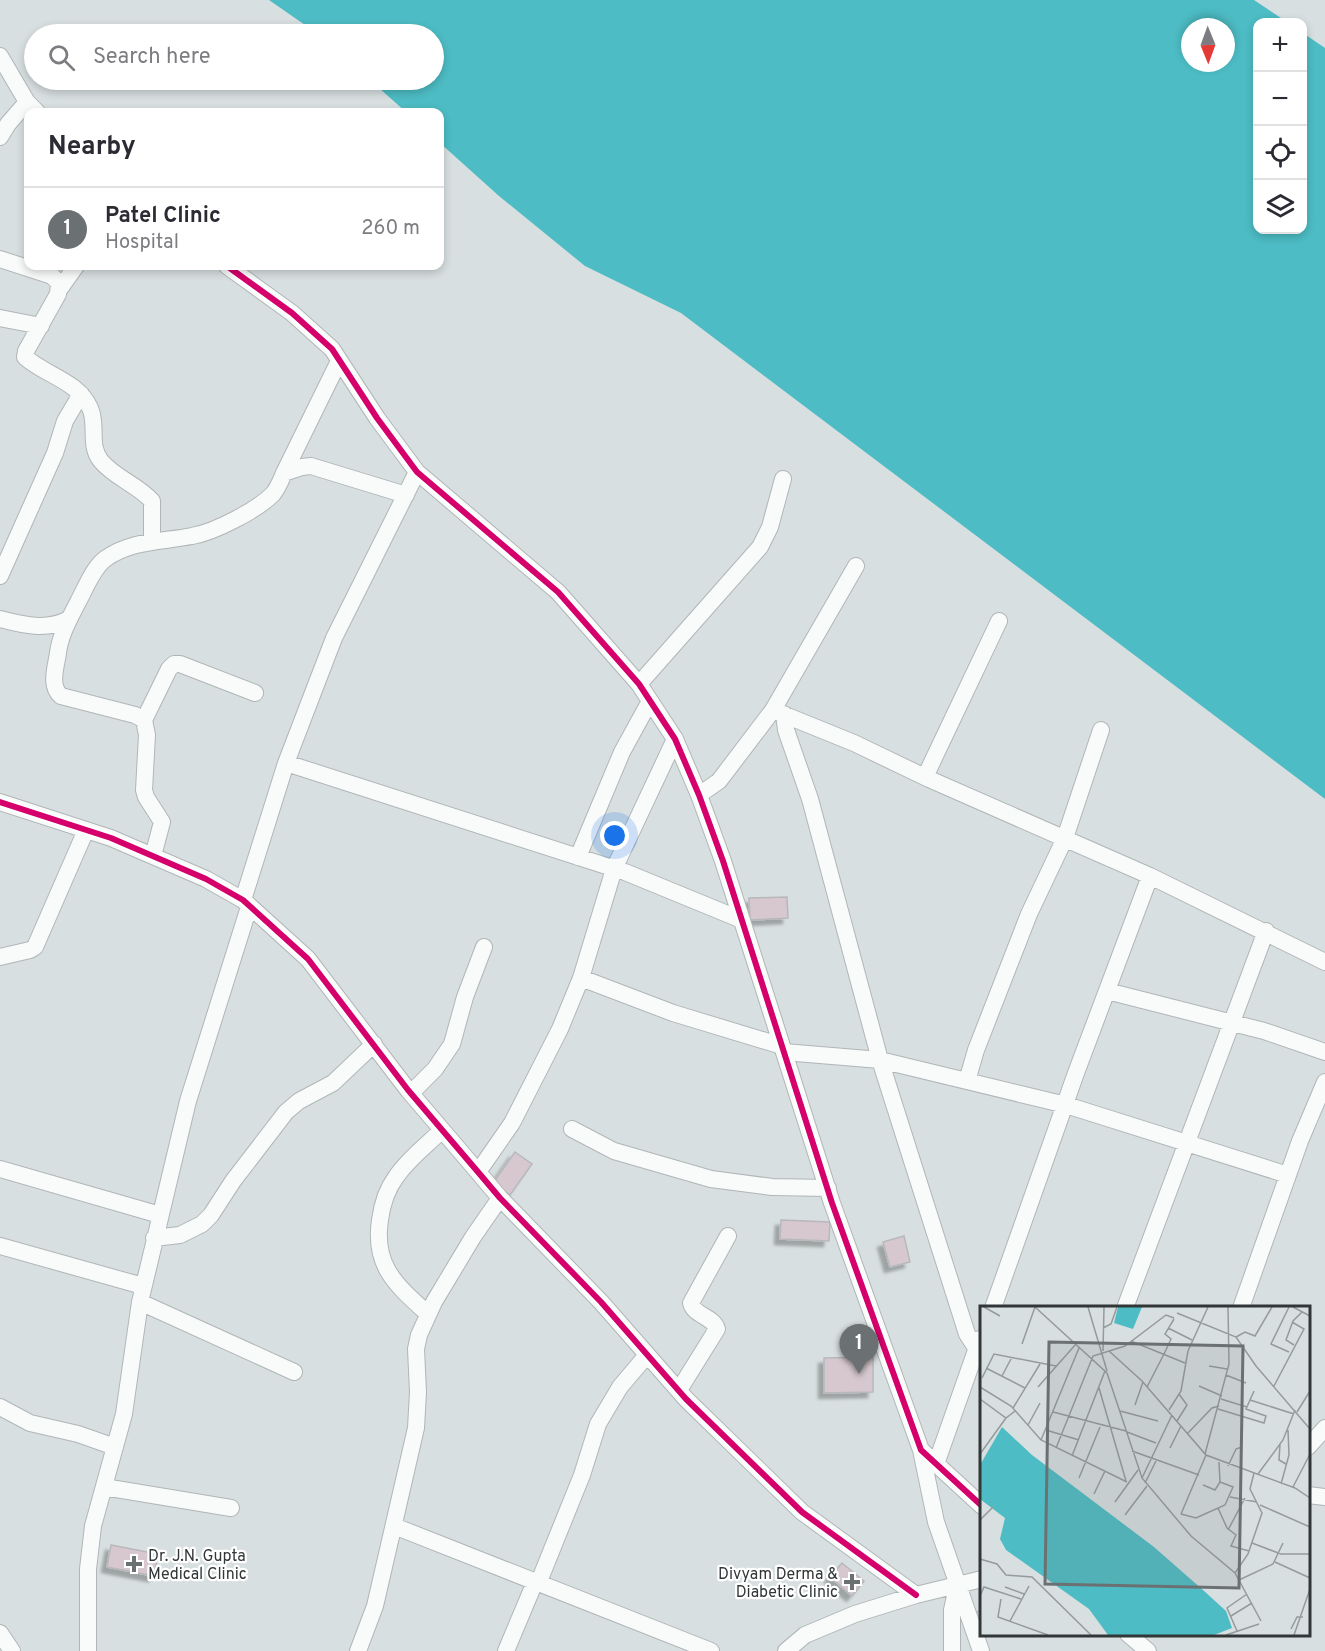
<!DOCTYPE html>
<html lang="en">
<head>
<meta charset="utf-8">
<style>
  :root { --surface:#fff; --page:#f2f2f3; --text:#2b2b33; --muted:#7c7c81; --line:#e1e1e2; --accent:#6b7172 }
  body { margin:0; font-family:Overpass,sans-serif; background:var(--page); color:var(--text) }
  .controls { position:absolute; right:18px; top:18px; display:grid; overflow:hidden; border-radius:12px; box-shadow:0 3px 9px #0003 }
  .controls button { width:54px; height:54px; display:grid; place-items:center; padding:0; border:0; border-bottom:2px solid var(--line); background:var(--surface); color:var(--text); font:30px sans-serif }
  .compass { position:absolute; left:1181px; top:18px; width:54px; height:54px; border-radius:50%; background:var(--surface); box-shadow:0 3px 9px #0003; rotate:179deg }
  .you { position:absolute; left:615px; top:836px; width:21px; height:21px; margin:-15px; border:4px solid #fff; border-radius:50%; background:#1a73e8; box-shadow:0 0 0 9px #1a73e833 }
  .badge { display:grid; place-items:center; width:39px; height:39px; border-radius:50%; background:var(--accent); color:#fff; font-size:20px; font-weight:700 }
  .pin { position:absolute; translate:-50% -50px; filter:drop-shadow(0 2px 3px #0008) }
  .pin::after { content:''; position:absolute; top:32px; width:21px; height:18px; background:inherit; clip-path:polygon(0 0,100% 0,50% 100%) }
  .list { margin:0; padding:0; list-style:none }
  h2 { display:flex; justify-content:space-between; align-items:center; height:78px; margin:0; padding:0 24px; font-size:26px }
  h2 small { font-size:20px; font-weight:400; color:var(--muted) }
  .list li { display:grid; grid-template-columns:39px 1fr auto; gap:18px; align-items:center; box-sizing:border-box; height:84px; padding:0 24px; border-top:2px solid var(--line) }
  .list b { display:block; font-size:22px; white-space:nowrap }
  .list p { margin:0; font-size:20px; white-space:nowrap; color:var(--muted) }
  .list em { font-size:20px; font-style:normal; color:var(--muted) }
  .icon { flex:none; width:33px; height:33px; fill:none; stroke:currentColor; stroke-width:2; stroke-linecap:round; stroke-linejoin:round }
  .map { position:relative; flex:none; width:1325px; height:1651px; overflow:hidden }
  .search { position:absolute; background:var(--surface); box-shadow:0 3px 9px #0003; left:24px; top:24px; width:420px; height:66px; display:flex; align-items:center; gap:15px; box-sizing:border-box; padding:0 21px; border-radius:33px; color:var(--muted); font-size:22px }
  .panel { position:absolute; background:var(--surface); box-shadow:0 3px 9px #0003; left:24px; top:108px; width:420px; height:162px; border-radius:12px }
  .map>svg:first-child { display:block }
</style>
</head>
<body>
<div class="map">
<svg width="1325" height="1651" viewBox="0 0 1325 1651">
  <defs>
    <filter id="shadow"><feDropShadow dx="-5.5" dy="5.5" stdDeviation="1.5" flood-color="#0004"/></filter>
  </defs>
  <rect width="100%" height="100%" fill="#d8dfe0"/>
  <path fill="#4dbcc4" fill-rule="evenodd" d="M269,0H1254L1287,22H1258V230H1302L1303,33L1325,48V799L681,313L585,266L499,196L440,143V112H406L370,80H434V34H318ZM1190,27H1226V63H1190Z"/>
  <path fill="#d6c8ce" stroke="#b8b8ba" stroke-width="1.5" filter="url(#shadow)" d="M787,897L788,918L750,920L749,898Z
    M515,1152L532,1164L510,1195L493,1183Z
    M781,1220L830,1222L829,1241L780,1239Z
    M904,1236L910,1262L890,1267L883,1242Z
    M873,1357V1392L824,1393V1358Z
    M111,1545L158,1554L154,1576L107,1567Z
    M842,1563L864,1581L852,1596L830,1577Z
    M982,1610V1631L974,1613Z"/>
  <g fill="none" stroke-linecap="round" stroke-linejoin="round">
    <g stroke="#b0b6b6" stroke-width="18">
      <path id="minor" d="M0,56L27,102L37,112
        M0,137L8,124L27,102
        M0,259L52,276L59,283L58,294L26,351L25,357C46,376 77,380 90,408C98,425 88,445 101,461C115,478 138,485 152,501V540
        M227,266L292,313L332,349L377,418L417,472L558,592L639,684L675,739L699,795L723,861L832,1203L921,1450L982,1506
        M59,290L76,266
        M0,318L41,326
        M284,473L339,361
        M0,576L55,453L65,421L81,394
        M0,619C23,625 47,631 69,619
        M639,684L760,547L770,527L783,479
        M775,711L854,743L929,779L1150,876L1325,962
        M784,714L786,730L810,799L880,1060L967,1334L976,1348
        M144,720L169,669L174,664H180L255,693
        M286,763L625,872L742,920
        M925,777L999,621
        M699,795L719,781L773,710L856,566
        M0,802L111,838L206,879L243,900L308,959L408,1090L478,1172L500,1198L601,1302L686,1399L802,1512L916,1595
        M153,856L162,822L146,797L144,790L147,735L144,720L135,715L61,696C49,686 56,667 58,653C60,635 70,618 78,602C85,589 93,568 105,559C131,540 162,542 192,536C215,532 257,510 273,494C278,488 281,480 284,473L302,467L311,466L406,495
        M578,857L622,752L650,701
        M243,900L286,763L334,638L417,472
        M0,957L30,950L35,947L86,830
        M581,978L673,1013L782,1046
        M1107,991L1264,1031L1325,1052
        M784,1052L880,1060L1066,1105L1288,1175
        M967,1081L976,1050L1029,914L1065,838L1101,730
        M411,1093L435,1069L452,1044L465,997L484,947
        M572,1129L614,1151L711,1179L772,1187L828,1188
        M0,1169L160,1215
        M478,1172L512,1123L560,1029L581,978L614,869L675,739
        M154,1238L180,1235L202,1224L211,1215L233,1181L286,1112L299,1101L333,1083L374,1044
        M0,1246L143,1286
        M140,1302L294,1372
        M993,1308L1076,1073L1150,876
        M1125,1308L1266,931
        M1241,1308L1300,1141L1325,1082
        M428,1314C396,1285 373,1266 380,1220C382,1205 387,1189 396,1177C408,1159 427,1145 442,1130
        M679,1390L717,1329C713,1316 694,1316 691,1303L728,1236
        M0,1407L30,1423L78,1434L115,1447
        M1308,1447L1325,1428
        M921,1450L936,1522L981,1651
        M936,1464L980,1339
        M104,1487L231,1508
        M1308,1495L1325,1497
        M394,1526L711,1651
        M538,1584L582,1475L598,1424L620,1387L647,1355
        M0,1633L12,1651
        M1128,1634L1148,1651
        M88,1651V1569L93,1526L124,1414L140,1302L188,1101L249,907
        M358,1651L375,1606L416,1428L418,1392L416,1349L419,1335L434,1302L473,1237L500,1198
        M506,1651L535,1582
        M786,1651L805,1635L855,1614L916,1595L982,1579
        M952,1651V1610L957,1587"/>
    </g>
    <use href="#minor" stroke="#f9fafa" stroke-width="16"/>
    <g stroke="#fff" stroke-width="10">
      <path id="cycleway" d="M227,266L292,313L332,349L377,418L417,472L558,592L639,684L675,739L699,795L723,861L832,1203L921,1450L982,1506
        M0,802L111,838L206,879L243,900L308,959L408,1090L478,1172L500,1198L601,1302L686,1399L802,1512L916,1595"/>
    </g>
    <use href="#cycleway" stroke="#d6006c" stroke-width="6"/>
  </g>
  <g fill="#6b7172" stroke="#fff" stroke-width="2">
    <path d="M131 1555h6v6h6v6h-6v6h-6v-6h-6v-6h6z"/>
    <path d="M849 1573h6v6h6v6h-6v6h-6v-6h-6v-6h6z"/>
  </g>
  <g text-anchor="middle" stroke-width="4.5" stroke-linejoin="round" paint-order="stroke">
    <g font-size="16" fill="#313637" stroke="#fff" text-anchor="start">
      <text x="148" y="1561">Dr. J.N. Gupta<tspan x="148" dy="18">Medical Clinic</tspan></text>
      <text x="838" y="1579" text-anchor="end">Divyam Derma &amp;<tspan x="838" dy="18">Diabetic Clinic</tspan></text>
    </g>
  </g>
  <g transform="translate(980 1306)">
    <rect width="330" height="330" fill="#d8dfe0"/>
    <path d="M138,1H162L153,23L134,17ZM22,121L52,149L174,241L223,284L246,305L252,322L234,329H128L109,303L26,244L20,233L25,212L0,193V159Z" fill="#4dbcc4"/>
    <path fill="none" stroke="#959b9c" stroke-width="1.5" d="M4,1L20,10M55,1L127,67L162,172L211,230L255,267L281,315M108,1L127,65M313,1L330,10M197,7L256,31L276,60L330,123M123,22L131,18L137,1M188,22L212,34M256,31L265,26L275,30L292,1M151,35L205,57M42,38L55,1M314,39L306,34L313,15L322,6M123,45L124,1M129,45L162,75L226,149L315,182L330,192M309,46L291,38L309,1M184,48L191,33L185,28L194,13M229,60L247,63M6,62L45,82M246,69L266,77M22,70L32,51M2,72L14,48L76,60M219,80L242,90M294,80L324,23L312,16M0,81L31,100L61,134L147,176M58,81L96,38M167,81L184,48M119,82L146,175M0,93L26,112L35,105M241,93L267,101M270,94L314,108M155,99L163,76M33,102L60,58M238,103L284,117L286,110L266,103L274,85M189,104L201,85L208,45L228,1M140,105L178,115M73,106L146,125M317,106L330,85M197,115L207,99L199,88M48,119L60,97M66,124L99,134M147,126L176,137M207,128L232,102L239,100M61,134L99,42M300,138L299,154L306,158M76,142L113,50L145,40L186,9L194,12M190,142L201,120M152,145L219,169M0,148L26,112M225,148L249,58L248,1M92,150L125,65M248,160L256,143L262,141M278,168L303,134L315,104M99,172L120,121M162,172L192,109M165,177L176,155M301,178L309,149L308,124M223,179L235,184L240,176M313,181L330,148M114,188L125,165M250,191L277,196M135,196L158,164M280,199L330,221M238,202L247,222L256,229L251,240L269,245M201,208L216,212L245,199L253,181L240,176L239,156M201,208L226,149M145,209L167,180M0,214L13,201M248,224L265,192M272,237L301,248H330M0,253L17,258L26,269L52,271L111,329M295,256L330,272M255,267L268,248L282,207L270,183L274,167M259,274L293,258L303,237M25,281L44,288M0,290L4,281L41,293M21,293L18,311L68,329M251,310L272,297M30,315L49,280M311,323L317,311H323M257,325L247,302L267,288M246,329L279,318M314,329L330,283"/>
    <path fill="#6b7172" fill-opacity="0.15" stroke="#6b7172" stroke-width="3" d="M69,36L263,40L259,282L65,278Z"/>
    <rect width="330" height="330" fill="none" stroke="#313637" stroke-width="3"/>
  </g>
</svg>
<div class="controls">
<button>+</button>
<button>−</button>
<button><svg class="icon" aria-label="locate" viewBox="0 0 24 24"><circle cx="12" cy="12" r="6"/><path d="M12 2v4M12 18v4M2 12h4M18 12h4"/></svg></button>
<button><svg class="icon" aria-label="layers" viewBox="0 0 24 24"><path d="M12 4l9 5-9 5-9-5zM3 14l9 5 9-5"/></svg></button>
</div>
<svg class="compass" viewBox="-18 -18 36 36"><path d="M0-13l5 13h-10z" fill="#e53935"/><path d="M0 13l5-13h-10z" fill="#7c7c81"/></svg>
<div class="you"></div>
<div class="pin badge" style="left:859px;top:1374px">1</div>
<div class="search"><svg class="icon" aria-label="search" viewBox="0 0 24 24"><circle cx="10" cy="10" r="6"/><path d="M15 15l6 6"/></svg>Search here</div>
<section class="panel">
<h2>Nearby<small></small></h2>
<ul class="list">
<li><span class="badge">1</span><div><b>Patel Clinic</b><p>Hospital</p></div><em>260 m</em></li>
</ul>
</section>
</div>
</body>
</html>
